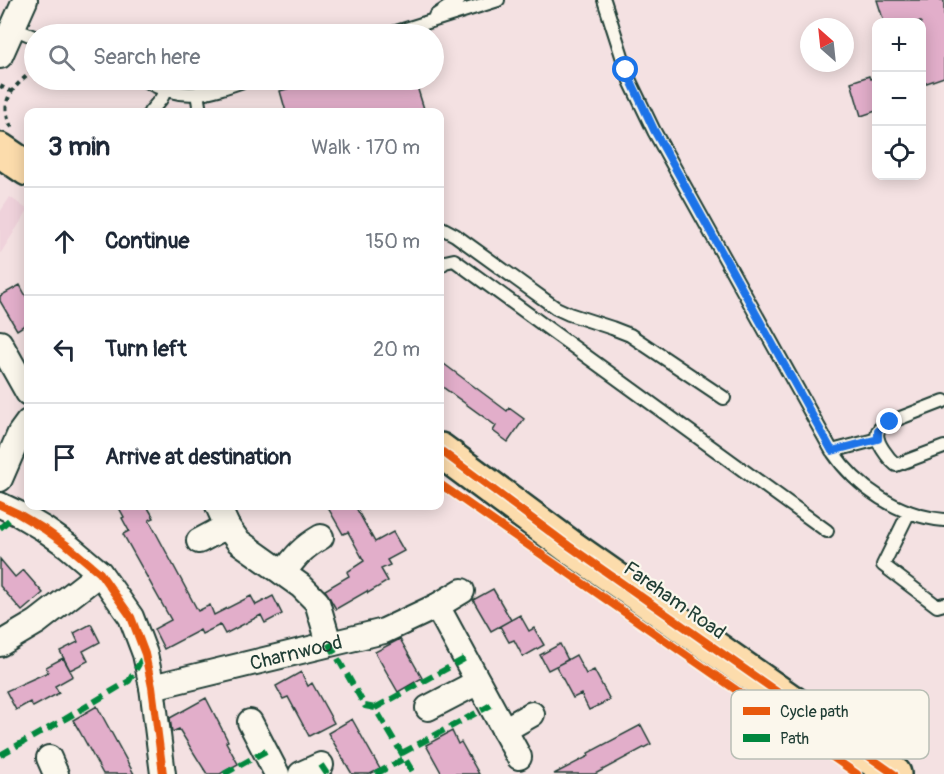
<!DOCTYPE html>
<html lang="en">
<head>
<meta charset="utf-8">
<style>
  :root { --surface:#fff; --page:#f6f6f7; --text:#1f2937; --muted:#747a83; --line:#e0e1e3 }
  body { margin:0; font-family:Pangolin,sans-serif; background:var(--page); color:var(--text) }
  .controls { position:absolute; right:18px; top:18px; display:grid; overflow:hidden; border-radius:12px; box-shadow:0 3px 15px #0003 }
  .controls button { width:54px; height:54px; display:grid; place-items:center; padding:0; border:0; border-bottom:2px solid var(--line); background:var(--surface); color:var(--text); font:30px sans-serif }
  .compass { position:absolute; left:800px; top:18px; width:54px; height:54px; border-radius:50%; background:var(--surface); box-shadow:0 3px 15px #0003; rotate:333deg }
  .stop { position:absolute; width:18px; height:18px; margin:-14px; border:4px solid #1a73e8; border-radius:50%; background:#fff }
  .stop.end { background:#1a73e8; border-color:#fff; box-shadow:0 2px 6px #0008 }
  .list { margin:0; padding:0; list-style:none }
  h2 { display:flex; justify-content:space-between; align-items:center; height:78px; margin:0; padding:0 24px; font-size:26px }
  h2 small { font-size:20px; font-weight:400; color:var(--muted) }
  .list li { display:grid; grid-template-columns:39px 1fr auto; gap:18px; align-items:center; box-sizing:border-box; height:108px; padding:0 24px; border-top:2px solid var(--line) }
  .list b { display:block; font-size:22px; white-space:nowrap }
  .list em { font-size:20px; font-style:normal; color:var(--muted) }
  .icon { flex:none; width:33px; height:33px; fill:none; stroke:currentColor; stroke-width:2; stroke-linecap:round; stroke-linejoin:round }
  .map { position:relative; flex:none; width:944px; height:774px; overflow:hidden }
  .search { position:absolute; background:var(--surface); box-shadow:0 3px 15px #0003; left:24px; top:24px; width:420px; height:66px; display:flex; align-items:center; gap:15px; box-sizing:border-box; padding:0 21px; border-radius:33px; color:var(--muted); font-size:22px }
  .panel { position:absolute; background:var(--surface); box-shadow:0 3px 15px #0003; left:24px; top:108px; width:420px; height:402px; border-radius:12px }
  .map>svg:first-child { display:block }
</style>
</head>
<body>
<div class="map">
<svg width="944" height="774" viewBox="0 0 944 774">
  <rect width="100%" height="100%" fill="#f4e1e2"/>
  <filter id="ink" filterUnits="userSpaceOnUse"><feTurbulence type="fractalNoise" baseFrequency=".0167" numOctaves="2"/><feDisplacementMap in="SourceGraphic" scale="12" xChannelSelector="R" yChannelSelector="G"/><feConvolveMatrix kernelMatrix="1 2 1 2 8 2 1 2 1" color-interpolation-filters="sRGB"/></filter>
  <g filter="url(#ink)">
    <path fill="#efd2db" d="M10,197L28,210L0,254V212Z"/>
    <path fill="#e2aeca" stroke="#1f3d34" stroke-width="1.5" d="M877,0H944V77L921,85V22H884Z
      M869,76L870,79L876,77V111L861,116L851,82Z
      M317,80H415L425,112H286L280,91Z
      M20,285L28,300V323L17,330L0,301V296Z
      M440,361L507,411L509,408L524,419L508,442L493,431L496,426L440,385Z
      M118,506H147L154,518L149,520L198,611L210,605L214,615L251,596L256,605L273,596L282,614L265,623L261,615L225,634L220,625L202,634L200,630L164,649L154,629L171,620L123,534L129,531L122,518L124,517Z
      M327,506H355L375,542L393,532L404,551L387,560L390,565L381,569L388,581L368,593L367,591L336,609L325,590L349,576L347,572L364,561L348,532L343,534Z
      M0,559L15,577L23,570L43,593L22,611L0,586Z
      M493,589L511,620L491,631L473,600Z
      M520,615L529,631L534,628L544,645L523,657L514,640L509,642L500,626Z
      M91,624L100,642L83,651L88,661L70,670L60,651L78,642L74,633Z
      M400,639L422,678L398,692L375,652Z
      M560,644L568,660L548,670L540,655Z
      M576,655L586,674L594,670L610,700L589,710L581,694L573,698L556,666Z
      M63,658L73,676L55,686L59,693L33,707L30,702L16,710L6,691L48,672L46,667Z
      M301,672L308,686L312,683L334,723L309,736L288,697L283,699L276,686Z
      M206,698L228,741L226,742L238,764L220,774H207L179,729L172,732L170,718Z
      M97,706L104,719L134,774H103L80,732L73,720Z
      M352,719L380,769L370,774H352L328,733Z
      M641,725L651,744L595,774H554L589,756L588,753Z
      M452,731L458,744L461,742L479,774H442L426,745Z"/>
    <g fill="none" stroke-linecap="round" stroke-linejoin="round">
      <g stroke="#1f3d34" stroke-width="16">
        <path id="lane" d="M604,0L630,81L654,131L832,451C857,488 899,516 944,520
          M435,16L459,0
          M13,28L34,37
          M390,34L498,0
          M144,80C182,102 206,94 246,80
          M197,93L200,112
          M150,112L161,99L165,91
          M440,227L455,235L556,308L569,314L612,328L630,335L724,398
          M440,266L445,262L454,260L827,531
          M944,401L890,422C886,424 880,427 878,431C874,441 889,459 896,465L944,447
          M832,451L878,439
          M909,512L883,565L937,606L944,604"/>
      </g>
      <g stroke="#1f3d34" stroke-width="28">
        <g id="street">
          <path d="M0,56L25,0"/>
          <path d="M0,343L28,393"/>
          <path d="M0,479L20,433L28,422"/>
          <path d="M0,505L17,513L44,529L68,546L100,573L131,617L145,654L152,687L163,774"/>
          <path d="M218,506L227,526L238,541L301,586L317,602L329,643"/>
          <path d="M199,541L227,526"/>
          <path d="M283,573C296,556 302,548 321,537"/>
          <path d="M437,606L519,757"/>
          <path d="M0,644L37,622L100,573"/>
          <path id="s1" d="M152,687L384,631L437,606L462,591"/>
          <path d="M428,708L478,682"/>
          <path d="M250,722L277,774"/>
          <path d="M504,730L532,714"/>
          <path d="M49,758L56,774"/>
          <path d="M301,774L321,765"/>
        </g>
      </g>
      <g stroke="#1f3d34" stroke-width="38">
        <path id="primary" d="M0,150L28,169
          M440,450L569,546L894,774"/>
      </g>
      <path stroke="#1f3d34" stroke-width="4" stroke-dasharray="4.5 4.5" stroke-linecap="butt" d="M0,86L10,91
        M12,127C8,123 8,119 7,114C3,93 21,82 34,69"/>
      <use href="#lane" stroke="#fbf7ec" stroke-width="12"/>
      <use href="#street" stroke="#fbf7ec" stroke-width="24"/>
      <use href="#primary" stroke="#fcdcac" stroke-width="33"/>
      <path stroke="#00873e" stroke-width="6" stroke-dasharray="12 6" stroke-linecap="butt" d="M0,528L17,513
        M329,643L365,706L375,708L414,774
        M375,708L466,658
        M402,753L491,705
        M0,755L65,719L129,681L145,654
        M321,765L327,774
        M224,774L266,751
        M376,774L405,758"/>
      <g stroke="#fbf7ec" stroke-width="11">
        <path id="cycleway" d="M440,450L569,546L894,774
          M440,484L857,774
          M0,505L17,513L44,529L68,546L100,573L131,617L145,654L152,687L163,774"/>
      </g>
      <use href="#cycleway" stroke="#e8590c" stroke-width="8"/>
    </g>
  </g>
  <g fill="none" stroke-linecap="round" stroke-linejoin="round" filter="url(#ink)">
    <path stroke="#1a73e8" stroke-width="8" d="M626,70L654,130L832,451L878,439V431L884,425L890,422"/>
  </g>
  <g text-anchor="middle" stroke-width="4.5" stroke-linejoin="round" paint-order="stroke">
    <g font-size="20" fill="#1f3d34" stroke="#fbf7ec">
      <text transform="translate(675 600) rotate(35)" y="7">Fareham Road</text>
      <text dy="7" stroke="none"><textPath href="#s1" startOffset="148">Charnwood</textPath></text>
    </g>
  </g>
  <rect x="731" y="690" width="198" height="69" rx="9" fill="#fbf7ec" stroke="#b9bfb5" stroke-width="1.5"/>
  <rect x="743" y="707" width="27" height="8" fill="#e8590c"/>
  <rect x="743" y="734" width="27" height="8" fill="#00873e"/>
  <g font-size="16" fill="#1f3d34">
    <text x="780" y="717">Cycle path</text>
    <text x="780" y="744">Path</text>
  </g>
</svg>
<div class="controls">
<button>+</button>
<button>−</button>
<button><svg class="icon" aria-label="locate" viewBox="0 0 24 24"><circle cx="12" cy="12" r="6"/><path d="M12 2v4M12 18v4M2 12h4M18 12h4"/></svg></button>
</div>
<svg class="compass" viewBox="-18 -18 36 36"><path d="M0-13l5 13h-10z" fill="#e53935"/><path d="M0 13l5-13h-10z" fill="#747a83"/></svg>
<div class="stop" style="left:626px;top:70px"></div>
<div class="stop end" style="left:890px;top:422px"></div>
<div class="search"><svg class="icon" aria-label="search" viewBox="0 0 24 24"><circle cx="10" cy="10" r="6"/><path d="M15 15l6 6"/></svg>Search here</div>
<section class="panel">
<h2>3 min<small>Walk · 170 m</small></h2>
<ul class="list">
<li><svg class="icon" aria-label="ahead" viewBox="0 0 24 24"><path d="M12 20V5M6 11l6-6 6 6"/></svg><div><b>Continue</b></div><em>150 m</em></li>
<li><svg class="icon" aria-label="left" viewBox="0 0 24 24"><path d="M17 20v-9H6M10 6l-5 5 5 5"/></svg><div><b>Turn left</b></div><em>20 m</em></li>
<li><svg class="icon" aria-label="arrive" viewBox="0 0 24 24"><path d="M6 21V4h12l-3 4 3 4H6"/></svg><div><b>Arrive at destination</b></div></li>
</ul>
</section>
</div>
</body>
</html>
